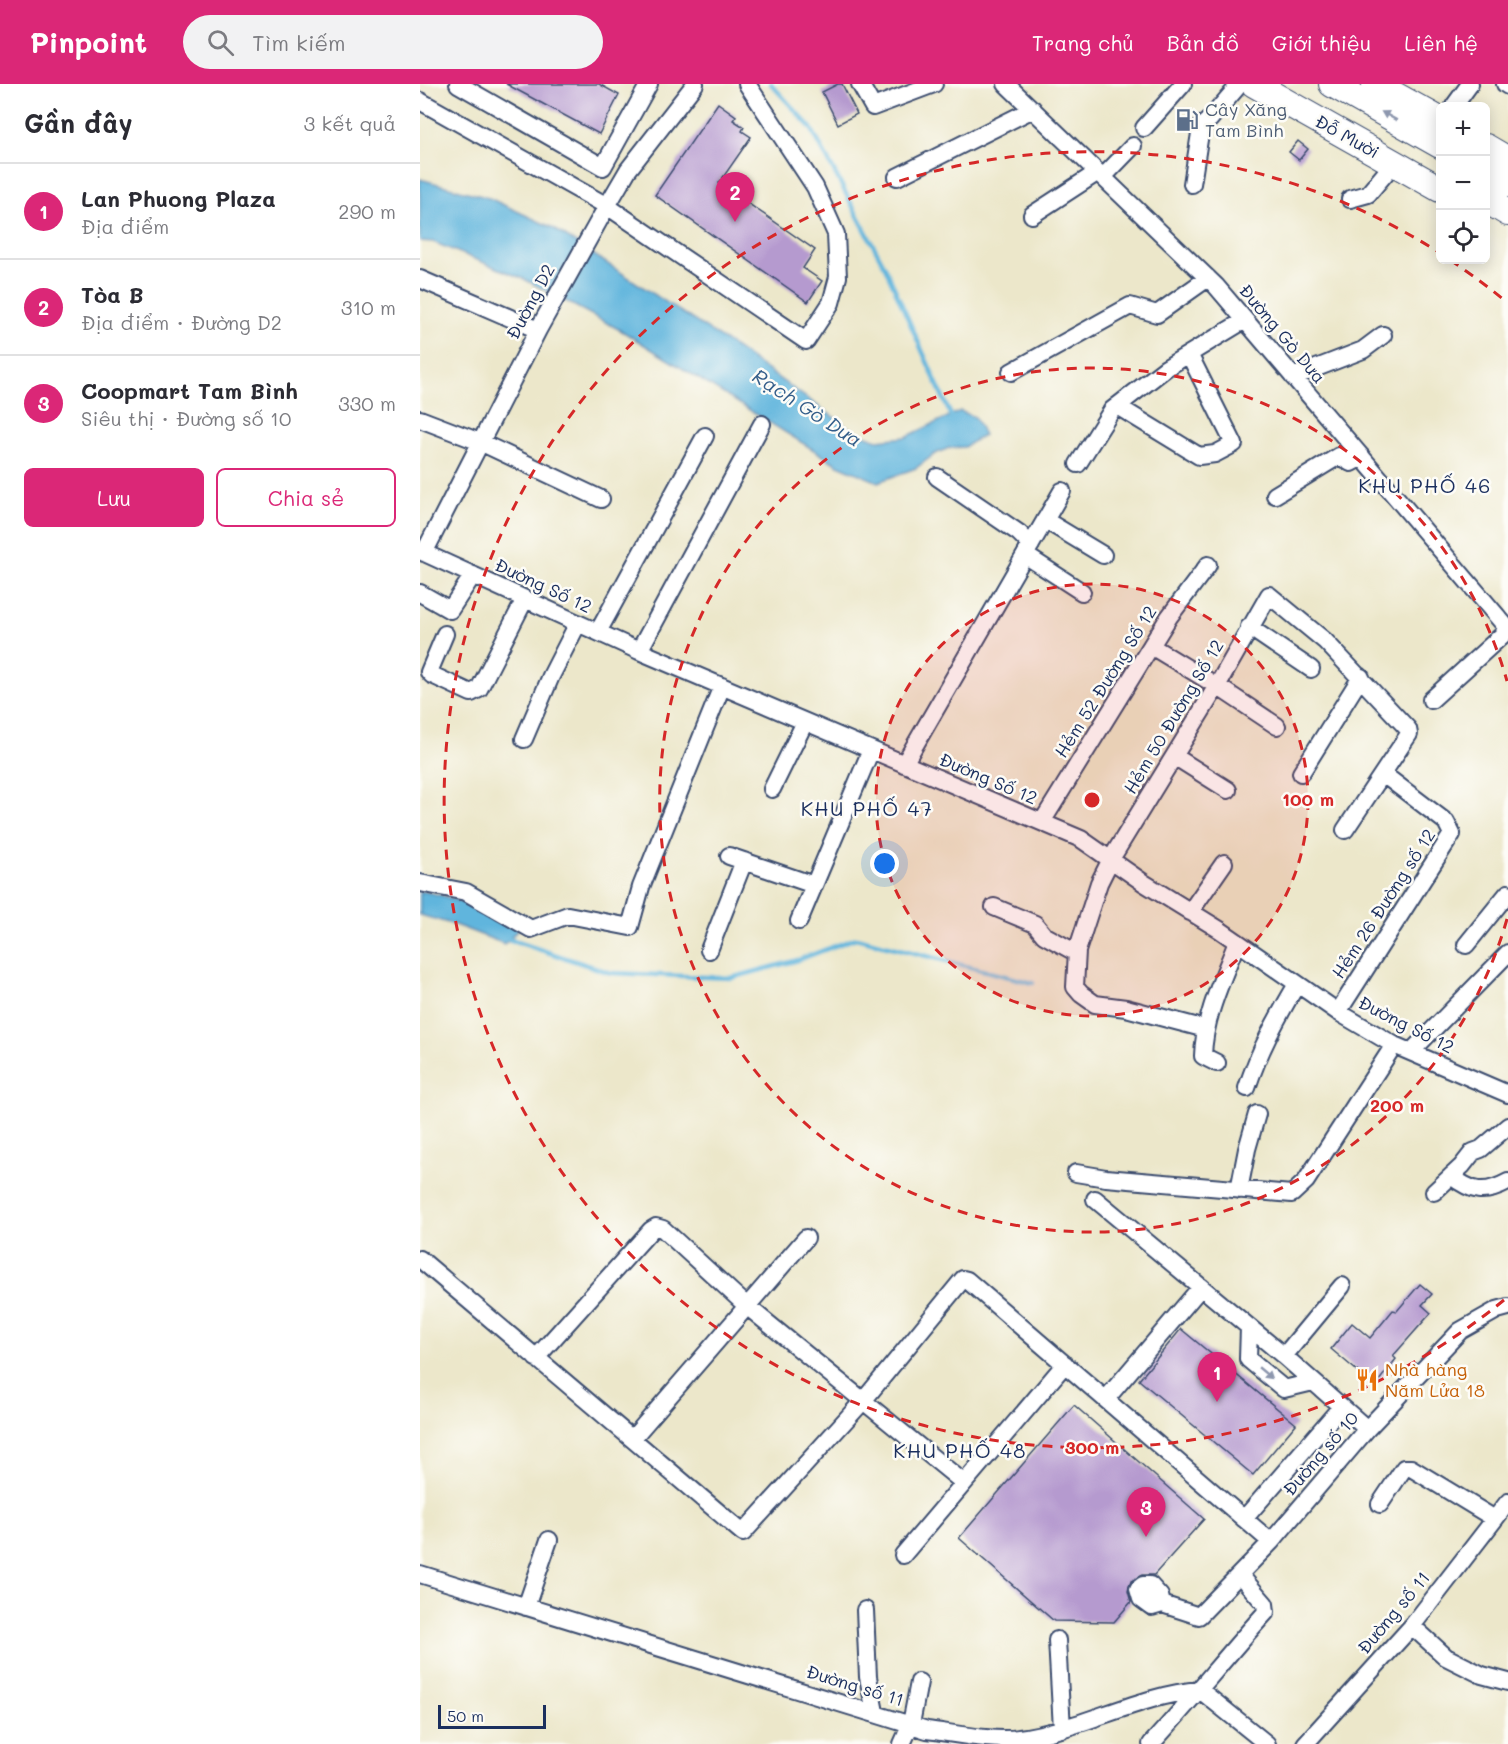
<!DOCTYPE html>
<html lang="vi">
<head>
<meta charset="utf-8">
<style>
  :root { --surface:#fff; --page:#f2f2f3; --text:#2b2b33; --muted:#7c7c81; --line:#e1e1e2; --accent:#db2777 }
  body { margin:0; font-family:Mali,sans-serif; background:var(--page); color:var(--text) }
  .controls { position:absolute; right:18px; top:18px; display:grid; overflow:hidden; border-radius:9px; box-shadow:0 3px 15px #0003 }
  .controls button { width:54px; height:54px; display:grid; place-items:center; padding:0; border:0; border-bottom:2px solid var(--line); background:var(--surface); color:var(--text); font:30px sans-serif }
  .scale { position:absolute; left:18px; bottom:15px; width:108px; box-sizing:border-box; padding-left:6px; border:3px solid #1b2f5e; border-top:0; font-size:16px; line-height:21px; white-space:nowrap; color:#1b2f5e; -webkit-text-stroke:4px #fdfcf7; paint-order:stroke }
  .you { position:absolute; left:465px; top:780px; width:21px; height:21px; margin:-15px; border:4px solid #fff; border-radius:50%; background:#1a73e8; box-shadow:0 0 0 9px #1a73e833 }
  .badge { display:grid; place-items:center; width:39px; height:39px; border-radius:50%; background:var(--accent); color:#fff; font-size:20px; font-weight:700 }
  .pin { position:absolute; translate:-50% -50px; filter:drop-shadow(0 2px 3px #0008) }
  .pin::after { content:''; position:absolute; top:32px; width:21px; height:18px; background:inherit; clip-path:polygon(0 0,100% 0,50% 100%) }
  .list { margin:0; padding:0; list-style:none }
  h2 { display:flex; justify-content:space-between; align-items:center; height:78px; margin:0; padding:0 24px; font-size:26px }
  h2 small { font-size:20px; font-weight:400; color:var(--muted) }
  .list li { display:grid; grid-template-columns:39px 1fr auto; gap:18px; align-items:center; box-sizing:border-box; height:96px; padding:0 24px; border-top:2px solid var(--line) }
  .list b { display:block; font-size:22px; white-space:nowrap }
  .list p { margin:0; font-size:20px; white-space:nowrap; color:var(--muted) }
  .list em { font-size:20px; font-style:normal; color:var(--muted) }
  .actions { display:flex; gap:12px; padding:18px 24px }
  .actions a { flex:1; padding:14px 0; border:2px solid var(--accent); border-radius:9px; text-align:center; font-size:21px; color:var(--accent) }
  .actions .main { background:var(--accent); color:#fff }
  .icon { flex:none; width:33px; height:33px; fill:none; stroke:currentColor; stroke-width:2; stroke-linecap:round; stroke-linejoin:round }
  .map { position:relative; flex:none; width:1088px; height:1660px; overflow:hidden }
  header { display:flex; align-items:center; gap:36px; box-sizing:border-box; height:84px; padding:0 30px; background:var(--accent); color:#fff }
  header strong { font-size:28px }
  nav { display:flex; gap:33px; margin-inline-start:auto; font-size:21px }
  .search { width:420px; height:54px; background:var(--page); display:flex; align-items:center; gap:15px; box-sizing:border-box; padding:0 21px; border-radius:33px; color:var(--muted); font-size:22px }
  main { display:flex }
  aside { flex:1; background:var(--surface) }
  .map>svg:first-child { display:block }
</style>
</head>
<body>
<header>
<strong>Pinpoint</strong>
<div class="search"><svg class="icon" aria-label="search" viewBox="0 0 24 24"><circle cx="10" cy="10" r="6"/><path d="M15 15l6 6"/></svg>Tìm kiếm</div>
<nav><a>Trang chủ</a><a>Bản đồ</a><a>Giới thiệu</a><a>Liên hệ</a></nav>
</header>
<main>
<aside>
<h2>Gần đây<small>3 kết quả</small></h2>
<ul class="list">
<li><span class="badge">1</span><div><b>Lan Phuong Plaza</b><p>Địa điểm</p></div><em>290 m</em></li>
<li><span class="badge">2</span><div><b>Tòa B</b><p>Địa điểm · Đường D2</p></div><em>310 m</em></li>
<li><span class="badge">3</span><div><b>Coopmart Tam Bình</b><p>Siêu thị · Đường số 10</p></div><em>330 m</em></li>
</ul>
<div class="actions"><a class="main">Lưu</a><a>Chia sẻ</a></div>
</aside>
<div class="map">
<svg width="1088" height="1660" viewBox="0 0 1088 1660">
  <rect width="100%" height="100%" fill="#fdfcf7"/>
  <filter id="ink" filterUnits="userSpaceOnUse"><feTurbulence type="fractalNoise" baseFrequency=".0167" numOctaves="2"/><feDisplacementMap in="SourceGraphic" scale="12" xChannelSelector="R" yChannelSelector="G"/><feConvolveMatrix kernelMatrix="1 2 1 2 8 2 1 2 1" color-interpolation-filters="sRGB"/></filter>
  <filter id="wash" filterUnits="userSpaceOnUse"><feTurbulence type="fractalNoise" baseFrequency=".008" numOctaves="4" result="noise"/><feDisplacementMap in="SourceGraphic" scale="24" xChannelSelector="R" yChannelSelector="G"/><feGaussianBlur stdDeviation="1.35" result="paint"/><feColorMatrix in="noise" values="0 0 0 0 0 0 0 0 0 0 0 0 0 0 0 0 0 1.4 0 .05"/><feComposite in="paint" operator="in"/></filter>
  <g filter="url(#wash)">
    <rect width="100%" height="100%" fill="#ece7ca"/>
    <path fill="#61b5dd" stroke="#3e729e" stroke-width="1.5" d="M0,95L69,114L133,144L307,258L435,348L458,356L486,353L540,327L555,333L564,351L544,363L529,364L515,370L496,384L458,398L418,381L202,247L104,195L13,158L0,157Z
      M0,807C36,812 67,828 99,844L85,860L35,841L0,831Z"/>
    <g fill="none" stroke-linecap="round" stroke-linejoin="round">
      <path stroke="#61b5dd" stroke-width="4.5" d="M351,0L391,44L465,183L533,336
        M85,854L191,889L311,894L378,876L436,854L613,899"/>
    </g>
    <g id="blocks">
      <path fill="#b59acf" d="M86,0H179L199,11L179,50Z
        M418,0H422L437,30L418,40L402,8Z
        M298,19L316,32L313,36L324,43L322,47L331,53L299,99L395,166L383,184L402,197L388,218L235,111Z
        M878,57L888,65L879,76L869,68Z
        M1000,1200L1012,1210L1002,1221L1011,1229L973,1272L976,1275L955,1302L911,1265L932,1239L950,1254L973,1226L977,1227Z
        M761,1245L876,1340L833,1391L719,1296Z
        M654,1321L784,1435L734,1491H722L711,1497L708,1507L711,1518L694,1538L634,1537L539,1454Z"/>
    </g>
  </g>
  <g filter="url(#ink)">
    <use href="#blocks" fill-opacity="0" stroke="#3a4b6e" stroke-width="1.5"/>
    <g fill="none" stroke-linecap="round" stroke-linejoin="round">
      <g stroke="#3a4b6e" stroke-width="20">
        <path id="minor" d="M38,0L183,83L229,0
          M440,0L453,23L514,0
          M586,0L796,202L1088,545
          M1085,0L1088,2
          M0,17L187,122L386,257L411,219L418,193L416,150L395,103L327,0
          M1034,22L1050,0
          M724,44L763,0
          M477,93L613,25
          M683,93L713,62
          M772,100L781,43L790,35L820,0
          M930,115L948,110L974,79
          M612,131L678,88
          M0,195L118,246
          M591,288L710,222L737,230L788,194
          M873,293L943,266L963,251
          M697,322L779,372L795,370L814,360L769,270
          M0,335L60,358L181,415
          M658,380L692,326L746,284L825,236
          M517,393L599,449L611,461
          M855,411L919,372L931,379L942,373
          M625,436L683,471
          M0,467L219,567L661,755L724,799L800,846L918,928L974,961L1088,1010
          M4,469L118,246L187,122L208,86L275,0
          M605,471L662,508
          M0,509L30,526L53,491
          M829,543L891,585
          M178,548L285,352
          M25,550L9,588L12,591L51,609L59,605L105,515
          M731,562L797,602L857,642
          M219,567L342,340
          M1011,616L1088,546
          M104,655L131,592L158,539
          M754,672L808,706
          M484,680L642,407
          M881,689L941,593
          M352,705L385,638
          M622,738L749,533L788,481
          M309,772L394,801
          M0,799L46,808L111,845L148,831L210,843L221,803L302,602
          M574,823L615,840L624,851L653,867H657
          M770,828L804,779
          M379,837L451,666
          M1046,861L1088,809
          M289,866L324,777
          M918,928L1032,750L1026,738L963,690
          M786,945L706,924L675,920L661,910L655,903L657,867L679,799L691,775L797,602L849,511L905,557L988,645L989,650L925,746
          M991,968L1088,869
          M797,979L783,972C784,933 803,894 817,858
          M827,1004C839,967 857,934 877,900
          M656,1089L686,1094L872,1110L886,1097L974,961
          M1031,1092C1052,1108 1064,1111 1088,1098
          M819,1106L827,1065L837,1030
          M1014,1108L1042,1082L1053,1068L1061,1065L1088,1042
          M675,1115L864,1272L947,1345
          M0,1175L323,1449L443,1317L543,1195L547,1196L851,1458
          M829,1243L828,1275L864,1305L893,1298
          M864,1272L922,1202
          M116,1274L231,1146L236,1143L243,1145L328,1223L544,1399
          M686,1315L781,1203
          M212,1355L386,1154
          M960,1420L984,1384H991L1075,1435
          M824,1435L921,1323
          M483,1471L645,1280
          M0,1490L507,1646C532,1649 574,1658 599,1654C661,1646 718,1611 780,1606L847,1660
          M742,1520L740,1512L730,1501H723L718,1505L721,1515L732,1523L742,1520L779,1532L851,1458L947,1345L1040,1247L1077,1226L1088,1223
          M106,1523L129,1456
          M445,1526L448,1593L455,1628
          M992,1542L1026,1573L1062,1591L1088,1598
          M637,1556L642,1645
          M482,1660L491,1640L499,1598
          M731,1660C771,1617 807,1571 846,1528L845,1520L820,1491
          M885,1660L992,1542L1088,1418"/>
      </g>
      <g stroke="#3a4b6e" stroke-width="28">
        <path id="highway" d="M834,0L1020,105
          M912,0L1020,61
          M955,0L1020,36
          M1066,63L1088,76
          M1066,87L1088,100
          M1066,116L1088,129"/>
      </g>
      <use href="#minor" stroke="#fff" stroke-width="16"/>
      <use href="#highway" stroke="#fff" stroke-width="26"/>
    </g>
    <defs><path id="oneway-solid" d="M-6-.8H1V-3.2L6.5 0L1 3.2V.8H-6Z" transform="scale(1.5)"/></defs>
    <g fill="#8d97ae">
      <use href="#oneway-solid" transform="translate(969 32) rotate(-151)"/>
      <use href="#oneway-solid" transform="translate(845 1289) rotate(40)"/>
    </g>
  </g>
  <circle cx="672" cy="716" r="216" fill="#d62828" fill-opacity=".12"/>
  <g fill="none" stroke="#d62828" stroke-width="3" stroke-dasharray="10 8">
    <circle cx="672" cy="716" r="216"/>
    <path d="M1087 835A432 432 0 1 1 1087 597"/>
    <path d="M1084 1216A648 648 0 1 1 1020 169M1030 176A648 648 0 0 1 1084 216"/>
  </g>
  <defs>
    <g id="fuel-bare" transform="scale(1.8)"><path d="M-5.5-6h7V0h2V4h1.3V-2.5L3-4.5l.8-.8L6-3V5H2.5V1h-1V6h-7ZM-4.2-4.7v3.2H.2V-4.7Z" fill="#5c6f8a" stroke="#fdfcf7" stroke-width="2.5" paint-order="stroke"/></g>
    <g id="restaurant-bare" transform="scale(1.8)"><path d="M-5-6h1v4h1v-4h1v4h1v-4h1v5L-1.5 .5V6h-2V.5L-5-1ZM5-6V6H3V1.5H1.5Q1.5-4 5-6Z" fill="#e8710a" stroke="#fdfcf7" stroke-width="2.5" paint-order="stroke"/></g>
  </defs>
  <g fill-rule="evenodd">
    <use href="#fuel-bare" x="767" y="36"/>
    <use href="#restaurant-bare" x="947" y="1296"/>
  </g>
  <g text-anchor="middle" stroke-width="5" stroke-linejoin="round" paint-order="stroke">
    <g font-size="18" fill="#4e5e75" stroke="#fdfcf7" text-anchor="start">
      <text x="785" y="32">Cây Xăng<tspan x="785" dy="21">Tam Bình</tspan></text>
    </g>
    <g font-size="18" fill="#1b2f5e" stroke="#fdfcf7">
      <text transform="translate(927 53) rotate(29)" y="6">Đỗ Mười</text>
      <text transform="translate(111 218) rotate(-62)" y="6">Đường D2</text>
      <text transform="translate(862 250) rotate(50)" y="6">Đường Gò Dưa</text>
      <text transform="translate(123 502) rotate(25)" y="6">Đường Số 12</text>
      <text transform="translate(686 598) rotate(-58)" y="6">Hẻm 52 Đường Số 12</text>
      <text transform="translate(754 633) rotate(-59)" y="6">Hẻm 50 Đường Số 12</text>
      <text transform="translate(568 695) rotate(23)" y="6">Đường Số 12</text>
      <text transform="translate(964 820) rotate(-57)" y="6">Hẻm 26 Đường số 12</text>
      <text transform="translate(986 941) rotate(27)" y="6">Đường Số 12</text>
      <text transform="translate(901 1370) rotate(-49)" y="6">Đường số 10</text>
      <text transform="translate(974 1529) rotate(-50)" y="6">Đường số 11</text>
      <text transform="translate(435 1602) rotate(17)" y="6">Đường số 11</text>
    </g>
    <g font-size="18" fill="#c56008" stroke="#fdfcf7" text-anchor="start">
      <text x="965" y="1292">Nhà hàng<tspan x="965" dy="21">Năm Lửa 18</tspan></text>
    </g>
    <g font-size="20" font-style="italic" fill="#345e8a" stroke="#fdfcf7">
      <text transform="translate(387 324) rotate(33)" y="7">Rạch Gò Dưa</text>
    </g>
    <g font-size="20" letter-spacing="1.5" fill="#1b2f5e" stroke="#fdfcf7">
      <text x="1005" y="409">KHU PHỐ 46</text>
      <text x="447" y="732">KHU PHỐ 47</text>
      <text x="540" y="1374">KHU PHỐ 48</text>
    </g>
  </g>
  <circle cx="672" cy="716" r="9" fill="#d62828" stroke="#fdfcf7" stroke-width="3"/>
  <g font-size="18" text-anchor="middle" font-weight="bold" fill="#d62828" stroke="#fdfcf7" stroke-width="5" stroke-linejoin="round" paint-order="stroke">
    <text x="888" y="722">100 m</text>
    <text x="977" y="1028">200 m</text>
    <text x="672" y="1370">300 m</text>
  </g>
</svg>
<div class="controls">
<button>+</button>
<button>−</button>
<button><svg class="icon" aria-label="locate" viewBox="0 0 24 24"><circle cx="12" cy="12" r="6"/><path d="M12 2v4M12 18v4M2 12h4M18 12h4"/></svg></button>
</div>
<div class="scale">50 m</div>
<div class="you"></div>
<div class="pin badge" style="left:797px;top:1318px">1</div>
<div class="pin badge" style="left:315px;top:138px">2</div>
<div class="pin badge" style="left:726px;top:1453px">3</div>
</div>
</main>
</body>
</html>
